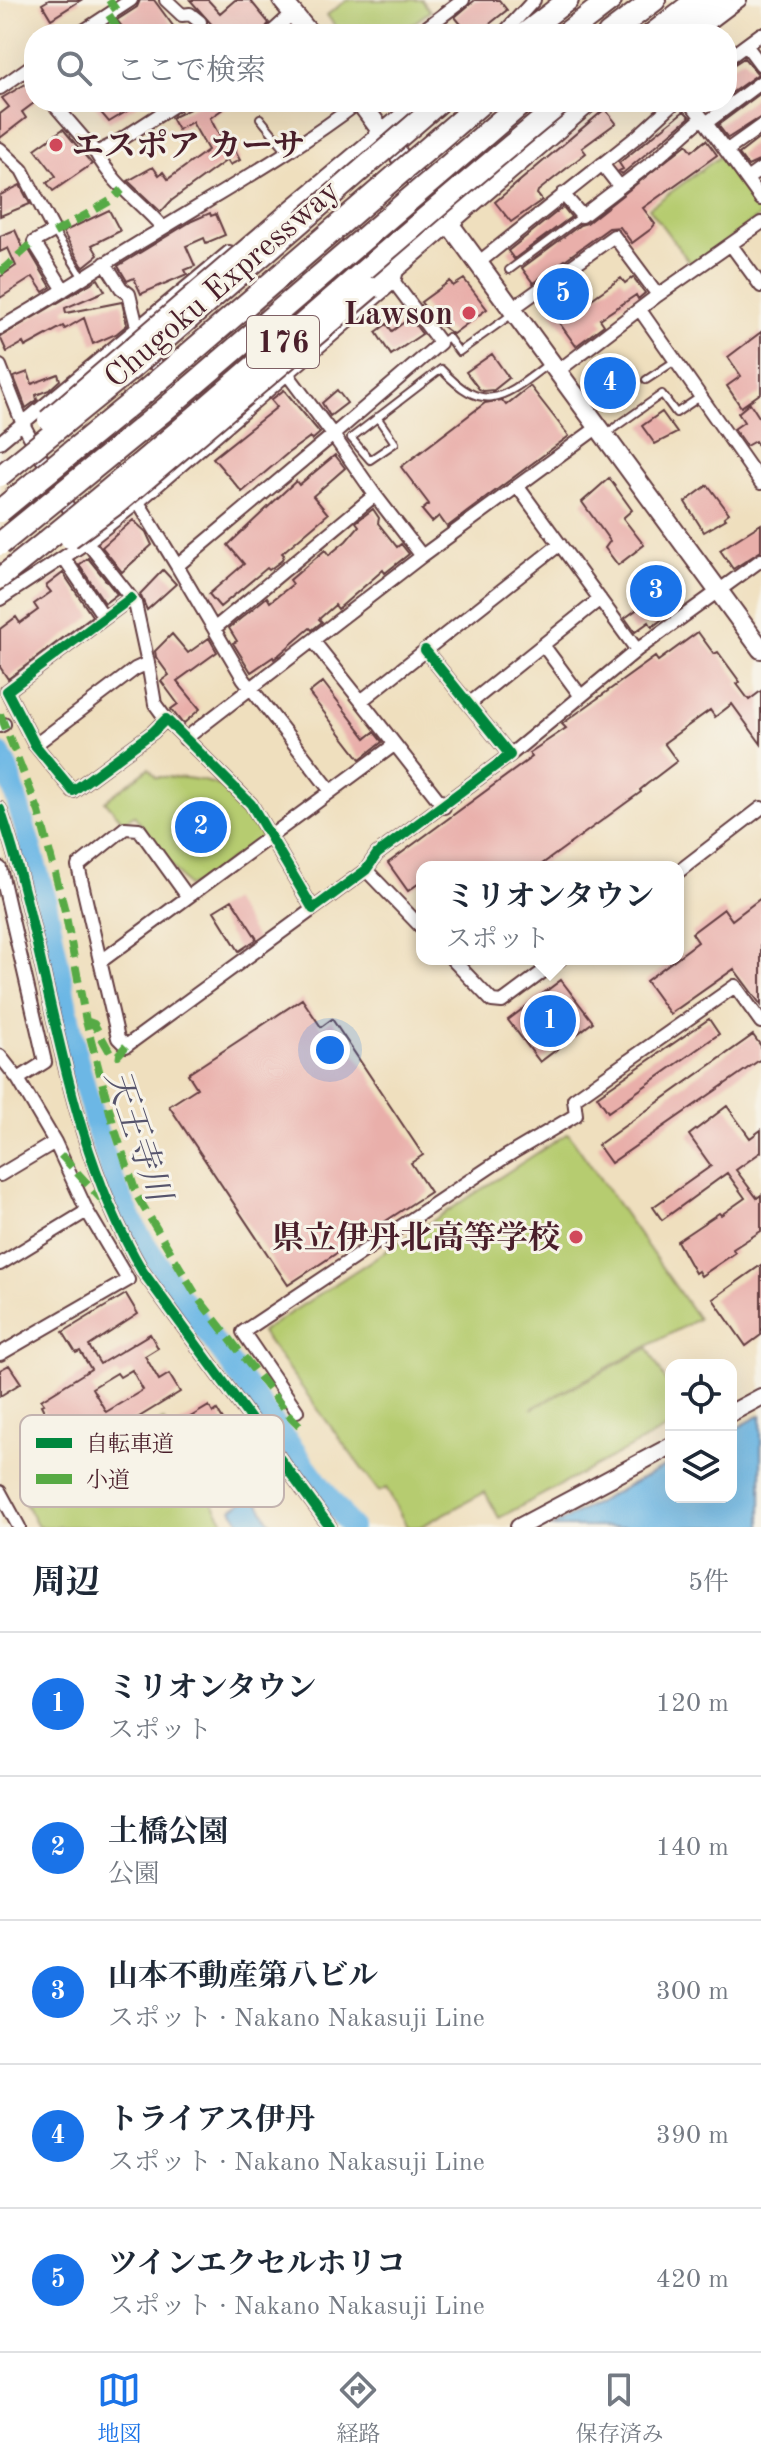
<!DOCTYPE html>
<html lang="ja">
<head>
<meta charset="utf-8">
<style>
  :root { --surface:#fff; --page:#f6f6f7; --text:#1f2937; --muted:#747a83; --line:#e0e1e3; --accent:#1a73e8 }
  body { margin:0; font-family:"Old Standard TT","Noto Serif JP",serif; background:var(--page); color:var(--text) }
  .controls { position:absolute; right:24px; bottom:24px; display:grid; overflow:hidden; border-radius:16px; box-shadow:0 8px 32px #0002 }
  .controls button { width:72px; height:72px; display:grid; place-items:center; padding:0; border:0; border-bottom:2px solid var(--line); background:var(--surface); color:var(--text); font:40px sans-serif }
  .you { position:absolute; left:330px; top:1050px; width:28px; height:28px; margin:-20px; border:6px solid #fff; border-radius:50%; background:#1a73e8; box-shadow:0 0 0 12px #1a73e833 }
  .badge { display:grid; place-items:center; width:52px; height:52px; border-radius:50%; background:var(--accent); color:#fff; font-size:26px; font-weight:700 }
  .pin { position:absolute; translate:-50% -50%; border:4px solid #fff; box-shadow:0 2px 8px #0006 }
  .popup { position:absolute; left:416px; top:861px; width:268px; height:104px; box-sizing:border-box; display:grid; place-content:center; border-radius:16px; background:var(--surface); filter:drop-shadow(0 2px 6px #0005); font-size:26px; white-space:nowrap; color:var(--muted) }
  .popup b { font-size:30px; color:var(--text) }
  .popup::after { content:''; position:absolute; left:50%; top:100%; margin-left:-16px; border:16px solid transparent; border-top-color:var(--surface) }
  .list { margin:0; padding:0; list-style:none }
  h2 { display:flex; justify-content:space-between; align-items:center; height:104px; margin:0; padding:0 32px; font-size:34px }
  h2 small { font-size:26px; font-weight:400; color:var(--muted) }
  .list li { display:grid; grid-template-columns:52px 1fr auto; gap:24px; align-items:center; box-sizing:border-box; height:144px; padding:0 32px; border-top:2px solid var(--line) }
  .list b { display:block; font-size:30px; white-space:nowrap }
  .list p { margin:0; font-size:26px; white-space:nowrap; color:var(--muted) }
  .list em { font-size:26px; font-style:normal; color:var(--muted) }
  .icon { flex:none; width:44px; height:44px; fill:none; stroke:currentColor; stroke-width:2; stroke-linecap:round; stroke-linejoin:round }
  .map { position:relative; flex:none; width:761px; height:1527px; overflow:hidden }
  .search { position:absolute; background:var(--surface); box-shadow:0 8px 32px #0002; left:24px; right:24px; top:24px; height:88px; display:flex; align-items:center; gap:20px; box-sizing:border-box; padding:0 28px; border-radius:32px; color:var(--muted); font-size:30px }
  .sheet { height:824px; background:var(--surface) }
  nav { display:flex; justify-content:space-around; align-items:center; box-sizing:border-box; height:112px; border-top:2px solid var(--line); background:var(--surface); font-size:22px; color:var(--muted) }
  nav a { display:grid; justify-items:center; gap:4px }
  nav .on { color:var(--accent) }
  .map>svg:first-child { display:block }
</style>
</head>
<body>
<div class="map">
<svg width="761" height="1527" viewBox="0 0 761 1527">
  <rect width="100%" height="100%" fill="#f7f3e8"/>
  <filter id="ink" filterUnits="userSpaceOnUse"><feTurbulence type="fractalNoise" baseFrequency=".0125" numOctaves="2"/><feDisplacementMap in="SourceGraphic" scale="16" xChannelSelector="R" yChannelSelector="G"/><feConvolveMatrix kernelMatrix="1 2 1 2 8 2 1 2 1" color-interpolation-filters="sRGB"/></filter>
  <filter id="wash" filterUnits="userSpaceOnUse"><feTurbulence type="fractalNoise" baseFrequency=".006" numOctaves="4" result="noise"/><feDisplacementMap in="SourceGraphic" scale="32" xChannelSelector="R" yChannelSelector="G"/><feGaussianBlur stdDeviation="1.8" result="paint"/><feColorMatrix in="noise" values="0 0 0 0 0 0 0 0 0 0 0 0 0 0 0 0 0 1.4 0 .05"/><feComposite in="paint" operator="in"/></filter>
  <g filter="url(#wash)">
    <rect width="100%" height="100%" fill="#efdfbe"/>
    <path fill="#b6cc70" stroke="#80764e" stroke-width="2" d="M347,0H422L430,11L399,34H341L327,15Z
      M722,155L761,210L759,217L692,266L649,208Z
      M149,768L156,777C191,776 235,781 252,814C257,822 262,828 261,838L194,885L187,886L134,815L123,822L105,801Z
      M568,1133L698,1319L531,1409L648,1348L671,1390V1426L499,1518L485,1492L420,1527H407L386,1488L379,1492L261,1332Z
      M163,1420L227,1527H38L25,1503Z"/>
    <path fill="#6cb7e5" stroke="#5b6b88" stroke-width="2" d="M761,1415V1527H551L671,1463V1497H731V1431Z
      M254,1495L273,1527H243L232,1509Z"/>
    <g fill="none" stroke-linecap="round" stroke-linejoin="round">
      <path stroke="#6cb7e5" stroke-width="22" d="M0,754L8,770L45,897L77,1058L97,1131L115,1184L138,1233L179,1295L351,1527"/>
    </g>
    <g id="blocks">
      <path fill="#e9afaa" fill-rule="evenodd" d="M49,0H81L51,19L42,4Z
        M140,0H154L179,34H113L123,28L117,20L137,7Z
        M190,0H208L220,13L235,0H250L269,23L261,34H206L214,27Z
        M475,0H499L507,10L477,34H469L455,17Z
        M744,58L758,74L727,96V69Z
        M29,82L34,89V103L22,112L26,118L0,138V114L9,107L2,98Z
        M761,93V117L728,138L718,125Z
        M92,102H142L109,122Z
        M204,102H233L210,118L219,135L225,132L240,160L230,165L227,160L171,201L161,212L128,181L153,167L159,175L163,172L168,179L208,150L192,122L178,130L171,118Z
        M605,109L616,123L582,148L586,153L538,191L537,194L542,200L511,222L495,202Z
        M684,111L690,117L622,174L619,171L623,169L619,163Z
        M63,129L92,164L53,191L47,183L56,176L35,149Z
        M761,137V160L748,166L739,154Z
        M706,140L717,155L643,208L655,224L651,229L632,243L620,227L609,228L533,283L522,268L580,225L587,223L687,144L692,151Z
        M20,185L30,204L0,216V195Z
        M563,207L571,217L514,259L508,251Z
        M109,210L120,231L92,245L98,255L83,267L63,232Z
        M210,213L211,216L216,214L225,235L206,243L204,238L186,246L195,266L185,270L187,274L141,294L134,278L127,281L118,266L192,221Z
        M15,230L25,252L29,250L51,287L43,292L33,277L0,298V277L16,266L8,248L0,252V236Z
        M573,277L590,300L621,278L625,283L633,277L645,293L638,299L636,295L600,319L604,325L576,346L542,299Z
        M98,279L105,291L65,308L66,313L122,302L127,325L116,334L93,344L84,318L65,329L63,326L25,347L23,343L7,352L0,337Z
        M464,279L487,309L453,334L435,321L421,302L450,281L453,286Z
        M410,318L422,334L391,355L376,332L387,324L392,331Z
        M761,332V393L741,407L727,386L741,376L728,357Z
        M492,354L509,378L494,390L483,391L479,389L466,372Z
        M608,365L627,390L611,401L593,377Z
        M28,372L32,384L58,374L60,380L49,390L36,395L37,400L26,408L14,377Z
        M530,386L569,436L447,527L439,516L432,522L422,510L429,504L401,467L485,403L502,400L506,405Z
        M284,390L320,433L312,440L310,437L288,453L242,492L213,458L277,407L271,400Z
        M337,390L347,403L330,416L322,403Z
        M750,403L761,420V450L755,441L746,446L734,429L744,422L738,413Z
        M662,412L677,433L655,444L642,426Z
        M335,455L345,468L313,496L328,514L282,553L284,555L281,561L269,570L267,568L220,607L209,594L244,564L228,545L284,492L296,481L299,485Z
        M609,478L632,510L623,518L644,545L618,565L605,548L610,541L582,502Z
        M708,485L729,513L724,517L726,519L704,532L685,502Z
        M373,509L379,518L378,523L397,547L401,544L409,554L385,573L383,570L338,609L335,605L319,619L322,622L312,630L310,628L274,659L273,657L251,672L233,643L237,641L229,628L267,597L270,602L293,584L290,580L325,550L329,555L346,541L359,526L356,522Z
        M133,520L146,532L152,545L122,572L102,547Z
        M761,524V551L733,569L720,550Z
        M88,558L117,594L105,603L79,565Z
        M650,566L678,603L668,610L670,613L652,627L649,622L635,632L625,618L650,600L634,579Z
        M163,570L176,584L147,610L140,594Z
        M63,573L92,616L8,679L0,667V629L16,617L20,623L38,610L34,604L51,592L46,586Z
        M698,632L714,654L718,652L740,682L737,684L749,700L761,691V744L732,704L715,717L710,710L664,743L677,761L647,784L640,790L641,792L538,867H422V881L408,891L388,863L532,757L529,753L566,728L562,724L655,657L658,661Z
        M172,634L188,653L209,638L217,652L177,681L200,709L183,724L171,709L178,704L161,681L169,675L156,657L155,651Z
        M323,682L366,738L374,732L382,742L360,759L309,693Z
        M761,898V1005L734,969L670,1014L646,981L698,942L692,933L724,909L732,920Z
        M232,900L257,939L239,951L214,911Z
        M561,980L593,1022L540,1062L508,1020Z
        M302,999L321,1027L332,1019L423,1155L411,1163L430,1192L288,1285L169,1106L197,1088L188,1074Z
        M709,1019L719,1034L608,1112L597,1096Z
        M753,1035L761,1046V1059L611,1163L598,1145Z
        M727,1106L750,1138L761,1130V1152L736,1170L757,1198L761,1195V1231L733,1249L735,1253L701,1276L698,1271L695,1273L677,1241L719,1213L721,1215L745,1198L727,1173L662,1220L653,1207L711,1166L689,1135Z
        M761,1265V1335L746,1346L713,1299Z
        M126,1294L138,1314L89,1346L100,1364L150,1334L158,1348L145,1356L159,1380L169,1374L180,1392L65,1462L60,1453L56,1456L51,1447L55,1445L39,1419L46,1415L41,1405L44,1404L41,1400L91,1369L80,1351L76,1353L63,1332ZM132,1370L143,1390L106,1412L92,1388L117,1373L120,1377Z
        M9,1365L21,1383L0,1396V1370Z
        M209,1406L213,1413L217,1410L248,1462L244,1465L247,1470L234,1477L243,1492L224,1503L212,1483L207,1484L177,1434L182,1432L177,1425Z"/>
    </g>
  </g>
  <g filter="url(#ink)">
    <use href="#blocks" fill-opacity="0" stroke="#633c41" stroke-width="2"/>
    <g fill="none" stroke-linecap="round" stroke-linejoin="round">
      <g stroke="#633c41" stroke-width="10">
        <path id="service" d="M260,118L287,151
          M54,231L83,278
          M509,270L582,216
          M440,343L448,337L459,352L511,315
          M646,380L675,361
          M377,417L395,443L370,460L351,438L441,369C485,416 503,398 548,364
          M607,433L662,394L676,413L700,397"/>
      </g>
      <g stroke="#633c41" stroke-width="16">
        <path id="minor" d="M166,0L182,15L190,14L200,22
          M79,34L131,0
          M270,34L293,13
          M418,34L463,0
          M503,34L534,0
          M695,34L740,0
          M746,45L761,65
          M727,59L761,34
          M0,88L34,64
          M52,102L96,153
          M690,102L706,123L761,82
          M706,123L761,199
          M0,149L22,170L54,231L34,242L64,290
          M726,151L761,126
          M602,164L620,187
          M747,179L761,169
          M563,194L582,216L655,160L702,118
          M163,228C138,199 116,188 96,153L116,143L179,102
          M731,245L761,286
          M105,263L121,288L129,294L137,327
          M478,263L639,135L675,102
          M512,309L614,236L658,295
          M640,310L761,483
          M0,328C52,299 101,265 152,235C221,192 294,152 359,102
          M145,351L197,419
          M0,366L22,422L76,522
          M558,371L658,295L761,223
          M288,375L333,435L440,343L394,282
          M0,442L229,252
          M518,487L637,650L761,560
          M138,502L177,566L333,435L375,495L422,556
          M64,558L104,617
          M177,566L243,678L331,791
          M131,598L7,691L35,745L73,791L153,732L166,719L251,804L313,909L366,870L377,854L510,755L425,650
          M0,599L87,542L85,538
          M215,628L375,495
          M314,642L361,701L560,544
          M543,645L580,695
          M148,663L155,704L166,719
          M361,701L444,807
          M469,704L600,599
          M0,726L4,724
          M185,739L422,556L598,427
          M35,745L135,669L148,663L135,603L87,542L138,502L394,282L398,266
          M510,755L637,650
          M0,809C53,964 58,1127 143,1272L330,1527
          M0,868L45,1062L18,1079
          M366,870L422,928
          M678,872L761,808
          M313,909L126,1046L118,1038L78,866L125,828L139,829L188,897L394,745
          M452,959L492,1001L502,1002L560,959
          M100,962L188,897
          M0,1056L18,1079L55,1142L87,1211L128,1280L0,1354
          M0,1175L55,1142
          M0,1264L87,1211
          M297,1411L243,1332L505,1157L576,1115L574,1099L735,986L761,1022
          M0,1492L19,1527"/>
      </g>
      <g stroke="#633c41" stroke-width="20">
        <path id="tertiary" d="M731,1413L761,1397
          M519,1527L671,1446"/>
      </g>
      <g stroke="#633c41" stroke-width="22">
        <path id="secondary" d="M282,0L310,34
          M360,102L761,649"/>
      </g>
      <g stroke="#633c41" stroke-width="24">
        <path id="trunk" d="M524,34L568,0
          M652,34L696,0
          M674,34L721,0
          M287,215L422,102
          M371,288L588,102"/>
      </g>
      <g stroke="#633c41" stroke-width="26">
        <path id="motorway" d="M566,34L610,0
          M609,34L654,0"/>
      </g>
      <use href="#service" stroke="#fff" stroke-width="6"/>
      <use href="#minor" stroke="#fff" stroke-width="12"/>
      <use href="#tertiary" stroke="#fff" stroke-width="16"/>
      <use href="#secondary" stroke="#fff" stroke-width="18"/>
      <use href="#trunk" stroke="#fff" stroke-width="20"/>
      <use href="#motorway" stroke="#fff" stroke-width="22"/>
      <g stroke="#633c41" stroke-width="24" stroke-linecap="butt">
        <path id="trunk-bridge" d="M48,420L287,215
          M0,476L129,371L440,102
          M70,538L118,503L371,288
          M0,578C193,425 373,257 563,102"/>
      </g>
      <g stroke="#633c41" stroke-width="26" stroke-linecap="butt">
        <path id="motorway-bridge" d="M0,511L146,391L482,102
          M0,544L163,411L523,102"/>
      </g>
      <use href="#trunk-bridge" stroke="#fff" stroke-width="20"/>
      <use href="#motorway-bridge" stroke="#fff" stroke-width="22"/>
      <path stroke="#57aa44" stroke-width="8" stroke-dasharray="16 8" stroke-linecap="butt" d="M109,0L116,10
        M109,15L121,34
        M171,102L174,105
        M54,233L110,201L122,190
        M0,272L34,242
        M0,714L39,812L65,911L86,1021L114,1127L137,1196L198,1298L288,1414L300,1426L304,1425
        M86,1021L94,1024L111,1054L118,1055L126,1046
        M61,1155L104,1202"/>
      <g stroke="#f7f3e8" stroke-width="15">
        <path id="cycleway" d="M131,598L7,691L35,745L73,791L153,732L166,719L251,804L313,909L366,870L377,854L510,755L425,650
          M0,809C53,964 58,1127 143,1272L330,1527"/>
      </g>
      <use href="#cycleway" stroke="#00873e" stroke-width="10"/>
    </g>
  </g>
  <g fill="#d1495b" stroke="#f7f3e8" stroke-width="3">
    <circle cx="56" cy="145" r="8"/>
    <circle cx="469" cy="313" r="8"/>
    <circle cx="576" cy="1237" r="8"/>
  </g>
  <g text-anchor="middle" stroke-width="6" stroke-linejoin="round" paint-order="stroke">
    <rect fill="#f7f3e8" stroke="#7e5f64" stroke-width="2" x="247" y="316" width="72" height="52" rx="6"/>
    <g font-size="30" font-weight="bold" fill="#4a1f2b">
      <text x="283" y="352">176</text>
    </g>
    <g font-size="32" font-weight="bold" fill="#4a1f2b" stroke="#f7f3e8" text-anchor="end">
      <text x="72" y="156" text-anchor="start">エスポア カーサ</text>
      <text x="453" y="324">Lawson</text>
      <text x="560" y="1248">県立伊丹北高等学校</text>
    </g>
    <g font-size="32" fill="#4a1f2b" stroke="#f7f3e8">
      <text transform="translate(221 283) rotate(-41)" y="11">Chugoku Expressway</text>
    </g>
    <g font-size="34" font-style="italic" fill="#56546c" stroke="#f7f3e8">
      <text transform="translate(139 1135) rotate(71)" y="12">天王寺川</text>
    </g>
  </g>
  <rect x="20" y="1415" width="264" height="92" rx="12" fill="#f7f3e8" stroke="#c3b3af" stroke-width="2"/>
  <rect x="36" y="1438" width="36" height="10" fill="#00873e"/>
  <rect x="36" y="1474" width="36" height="10" fill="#57aa44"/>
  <g font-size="22" fill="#4a1f2b">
    <text x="86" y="1451">自転車道</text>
    <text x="86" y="1487">小道</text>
  </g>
</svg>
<div class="controls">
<button><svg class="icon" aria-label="locate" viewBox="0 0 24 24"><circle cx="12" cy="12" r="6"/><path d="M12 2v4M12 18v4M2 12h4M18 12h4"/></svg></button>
<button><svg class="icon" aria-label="layers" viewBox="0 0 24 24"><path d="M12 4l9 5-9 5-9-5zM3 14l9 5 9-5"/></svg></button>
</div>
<div class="you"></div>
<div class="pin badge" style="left:550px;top:1021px">1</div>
<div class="popup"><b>ミリオンタウン</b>スポット</div>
<div class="pin badge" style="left:201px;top:827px">2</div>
<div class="pin badge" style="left:656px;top:591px">3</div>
<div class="pin badge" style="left:610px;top:383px">4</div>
<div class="pin badge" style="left:563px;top:294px">5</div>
<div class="search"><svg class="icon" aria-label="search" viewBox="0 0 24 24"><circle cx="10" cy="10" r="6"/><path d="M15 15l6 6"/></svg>ここで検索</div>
</div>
<section class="sheet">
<h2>周辺<small>5件</small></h2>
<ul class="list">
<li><span class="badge">1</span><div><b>ミリオンタウン</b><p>スポット</p></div><em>120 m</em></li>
<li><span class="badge">2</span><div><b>土橋公園</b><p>公園</p></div><em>140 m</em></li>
<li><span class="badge">3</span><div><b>山本不動産第八ビル</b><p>スポット · Nakano Nakasuji Line</p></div><em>300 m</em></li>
<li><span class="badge">4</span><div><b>トライアス伊丹</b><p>スポット · Nakano Nakasuji Line</p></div><em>390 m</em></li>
<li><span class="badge">5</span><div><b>ツインエクセルホリコ</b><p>スポット · Nakano Nakasuji Line</p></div><em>420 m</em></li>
</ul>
</section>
<nav>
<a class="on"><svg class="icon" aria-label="map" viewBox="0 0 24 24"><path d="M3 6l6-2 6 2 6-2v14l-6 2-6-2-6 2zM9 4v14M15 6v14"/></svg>地図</a>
<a><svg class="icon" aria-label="directions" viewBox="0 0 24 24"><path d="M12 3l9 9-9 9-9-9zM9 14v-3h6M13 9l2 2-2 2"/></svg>経路</a>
<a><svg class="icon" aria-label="saved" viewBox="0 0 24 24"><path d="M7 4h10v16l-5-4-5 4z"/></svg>保存済み</a>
</nav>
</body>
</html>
